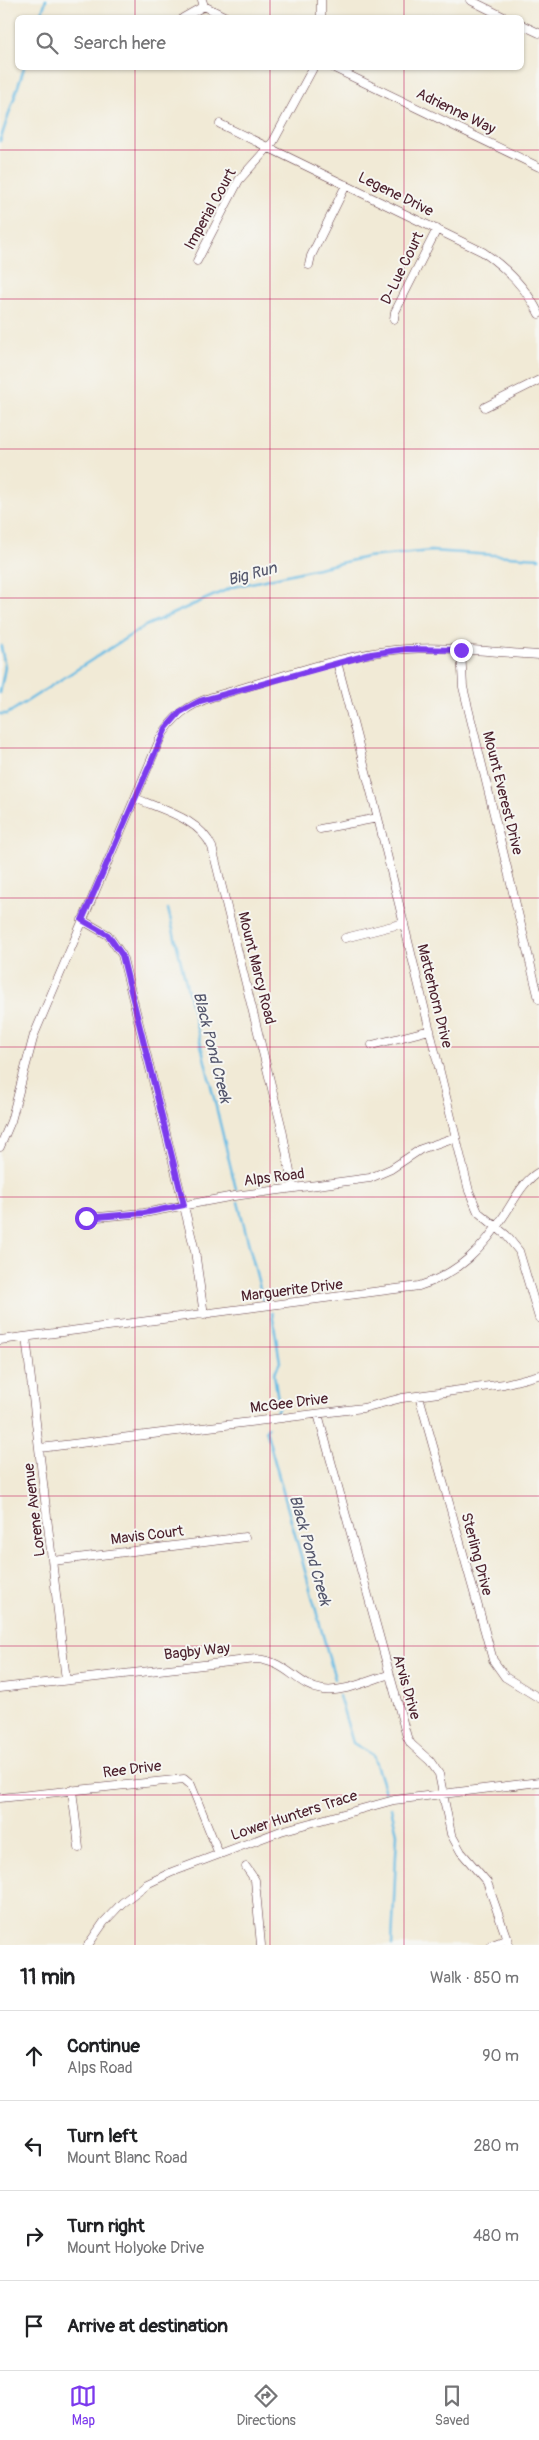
<!DOCTYPE html>
<html lang="en">
<head>
<meta charset="utf-8">
<style>
  :root { --surface:#fff; --page:#f2f2f2; --text:#202124; --muted:#757577; --line:#e0e0e0; --accent:#7c3aed }
  body { margin:0; font-family:Pangolin,sans-serif; background:var(--page); color:var(--text) }
  .stop { position:absolute; width:15px; height:15px; margin:-11px; border:4px solid #7c3aed; border-radius:50%; background:#fff }
  .stop.end { background:#7c3aed; border-color:#fff; box-shadow:0 1px 5px #0008 }
  .list { margin:0; padding:0; list-style:none }
  h2 { display:flex; justify-content:space-between; align-items:center; height:65px; margin:0; padding:0 20px; font-size:21px }
  h2 small { font-size:16px; font-weight:400; color:var(--muted) }
  .list li { display:grid; grid-template-columns:32px 1fr auto; gap:15px; align-items:center; box-sizing:border-box; height:90px; padding:0 20px; border-top:1px solid var(--line) }
  .list b { display:block; font-size:19px; white-space:nowrap }
  .list p { margin:0; font-size:16px; white-space:nowrap; color:var(--muted) }
  .list em { font-size:16px; font-style:normal; color:var(--muted) }
  .icon { flex:none; width:28px; height:28px; fill:none; stroke:currentColor; stroke-width:2; stroke-linecap:round; stroke-linejoin:round }
  .map { position:relative; flex:none; width:539px; height:1945px; overflow:hidden }
  .search { position:absolute; background:var(--surface); box-shadow:0 1px 4px #0004; left:15px; right:15px; top:15px; height:55px; display:flex; align-items:center; gap:12px; box-sizing:border-box; padding:0 18px; border-radius:8px; color:var(--muted); font-size:19px }
  .sheet { height:425px; background:var(--surface) }
  nav { display:flex; justify-content:space-around; align-items:center; box-sizing:border-box; height:70px; border-top:1px solid var(--line); background:var(--surface); font-size:14px; color:var(--muted) }
  nav a { display:grid; justify-items:center; gap:2px }
  nav .on { color:var(--accent) }
  .map>svg:first-child { display:block }
</style>
</head>
<body>
<div class="map">
<svg width="539" height="1945" viewBox="0 0 539 1945">
  <rect width="100%" height="100%" fill="#f6f6f2"/>
  <filter id="ink" filterUnits="userSpaceOnUse"><feTurbulence type="fractalNoise" baseFrequency=".02" numOctaves="2"/><feDisplacementMap in="SourceGraphic" scale="10" xChannelSelector="R" yChannelSelector="G"/><feConvolveMatrix kernelMatrix="1 2 1 2 8 2 1 2 1" color-interpolation-filters="sRGB"/></filter>
  <filter id="wash" filterUnits="userSpaceOnUse"><feTurbulence type="fractalNoise" baseFrequency=".0096" numOctaves="4" result="noise"/><feDisplacementMap in="SourceGraphic" scale="20" xChannelSelector="R" yChannelSelector="G"/><feGaussianBlur stdDeviation="1.12" result="paint"/><feColorMatrix in="noise" values="0 0 0 0 0 0 0 0 0 0 0 0 0 0 0 0 0 1.4 0 .05"/><feComposite in="paint" operator="in"/></filter>
  <g filter="url(#wash)">
    <rect width="100%" height="100%" fill="#f1ead6"/>
    <g fill="none" stroke-linecap="round" stroke-linejoin="round">
      <path stroke="#68bce4" stroke-width="2.5" d="M40,18L46,0
        M0,141L24,68
        M0,693L5,667L1,646
        M0,714H7L145,626L233,587L367,557L431,551L539,558
        M168,909L236,1189
        M238,1202L263,1300
        M272,1313L280,1362L274,1374L279,1406L276,1412
        M268,1427L266,1430L335,1679
        M339,1696L353,1743L373,1755L386,1795
        M391,1808L397,1833L392,1945"/>
    </g>
  </g>
  <g filter="url(#ink)">
    <g fill="none" stroke-linecap="round" stroke-linejoin="round">
      <g stroke="#633d45" stroke-width="9">
        <path id="minor" d="M202,0L204,6L228,18
          M321,0V18
          M470,0L506,18
          M183,18L204,6
          M522,25L539,33
          M334,68L539,167
          M220,124L483,252C506,268 527,289 539,314
          M197,261L239,180L273,142L313,68
          M309,265L311,256L346,185
          M394,319L395,312L437,229
          M485,407L539,380
          M461,650L463,687L539,999
          M337,662L378,818L469,1191L478,1212L506,1235L519,1251L539,1318
          M135,798C162,810 199,818 212,847L282,1129L293,1188
          M320,829L378,818
          M82,920L108,935L122,955L195,1251L204,1315
          M345,938L404,923
          M372,1045L430,1030
          M0,1147L11,1121L34,1035L160,739C172,717 188,705 212,697C269,681 327,659 386,651C436,644 489,652 539,655
          M86,1218L144,1213L234,1196L370,1178L391,1169L421,1149L456,1137
          M26,1337L66,1680
          M0,1340L419,1286C458,1274 484,1248 505,1214C515,1199 523,1181 539,1172
          M419,1396L493,1660L505,1677L539,1698
          M318,1414L407,1737L411,1744L430,1761L439,1774L451,1834L461,1852L487,1882L509,1945
          M40,1448L363,1408L402,1398L504,1384L539,1375
          M53,1561L245,1537
          M0,1688L256,1659C287,1661 297,1686 323,1690C343,1693 369,1680 388,1675
          M72,1790L79,1848
          M0,1798L184,1779L191,1785L219,1854
          M246,1867L255,1880L261,1945
          M88,1945L104,1922L122,1903L147,1884L172,1872L281,1831L394,1800L539,1782
          M492,1945L508,1939"/>
      </g>
      <use href="#minor" stroke="#fff" stroke-width="8"/>
    </g>
  </g>
  <g fill="none" stroke-linecap="round" stroke-linejoin="round" filter="url(#ink)">
    <path stroke="#7c3aed" stroke-width="6" d="M86,1218L144,1213L184,1205L122,955L108,935L82,920L166,728L180,712L200,701L371,654L406,649L461,650"/>
  </g>
  <path fill="none" stroke="#c2185b" stroke-width="1" stroke-opacity="0.55" d="M135,0V18M270,0V18M404,0V18M135,68V1945M270,68V1945M404,68V1945M0,150H539M0,299H539M0,449H539M0,598H539M0,748H539M0,898H539M0,1047H539M0,1197H539M0,1347H539M0,1496H539M0,1646H539M0,1795H539"/>
  <g text-anchor="middle" stroke-width="4" stroke-linejoin="round" paint-order="stroke">
    <g font-size="15" fill="#4a1f2b" stroke="#f6f6f2">
      <text transform="translate(456 111) rotate(26)" y="5">Adrienne Way</text>
      <text transform="translate(396 194) rotate(26)" y="5">Legene Drive</text>
      <text transform="translate(210 209) rotate(-61)" y="5">Imperial Court</text>
      <text transform="translate(402 268) rotate(-64)" y="5">D-Lue Court</text>
      <text transform="translate(503 793) rotate(76)" y="5">Mount Everest Drive</text>
      <text transform="translate(257 968) rotate(76)" y="5">Mount Marcy Road</text>
      <text transform="translate(435 996) rotate(76)" y="5">Matterhorn Drive</text>
      <text transform="translate(274 1177) rotate(-7)" y="5">Alps Road</text>
      <text transform="translate(292 1290) rotate(-7)" y="5">Marguerite Drive</text>
      <text transform="translate(289 1403) rotate(-7)" y="5">McGee Drive</text>
      <text transform="translate(34 1510) rotate(-97)" y="5">Lorene Avenue</text>
      <text transform="translate(147 1535) rotate(-7)" y="5">Mavis Court</text>
      <text transform="translate(477 1554) rotate(75)" y="5">Sterling Drive</text>
      <text transform="translate(197 1651) rotate(-6)" y="5">Bagby Way</text>
      <text transform="translate(407 1687) rotate(74)" y="5">Arvis Drive</text>
      <text transform="translate(132 1769) rotate(-7)" y="5">Ree Drive</text>
      <text transform="translate(294 1815) rotate(-18)" y="5">Lower Hunters Trace</text>
    </g>
    <g font-size="16" font-style="italic" fill="#54566c" stroke="#f6f6f2">
      <text transform="translate(252 573) rotate(-15)" y="6">Big Run</text>
      <text transform="translate(213 1047) rotate(76)" y="6">Black Pond Creek</text>
      <text transform="translate(311 1550) rotate(74)" y="6">Black Pond Creek</text>
    </g>
  </g>
</svg>
<div class="stop" style="left:86px;top:1218px"></div>
<div class="stop end" style="left:461px;top:650px"></div>
<div class="search"><svg class="icon" aria-label="search" viewBox="0 0 24 24"><circle cx="10" cy="10" r="6"/><path d="M15 15l6 6"/></svg>Search here</div>
</div>
<section class="sheet">
<h2>11 min<small>Walk · 850 m</small></h2>
<ul class="list">
<li><svg class="icon" aria-label="ahead" viewBox="0 0 24 24"><path d="M12 20V5M6 11l6-6 6 6"/></svg><div><b>Continue</b><p>Alps Road</p></div><em>90 m</em></li>
<li><svg class="icon" aria-label="left" viewBox="0 0 24 24"><path d="M17 20v-9H6M10 6l-5 5 5 5"/></svg><div><b>Turn left</b><p>Mount Blanc Road</p></div><em>280 m</em></li>
<li><svg class="icon" aria-label="right" viewBox="0 0 24 24"><path d="M7 20v-9h11M14 6l5 5-5 5"/></svg><div><b>Turn right</b><p>Mount Holyoke Drive</p></div><em>480 m</em></li>
<li><svg class="icon" aria-label="arrive" viewBox="0 0 24 24"><path d="M6 21V4h12l-3 4 3 4H6"/></svg><div><b>Arrive at destination</b></div></li>
</ul>
</section>
<nav>
<a class="on"><svg class="icon" aria-label="map" viewBox="0 0 24 24"><path d="M3 6l6-2 6 2 6-2v14l-6 2-6-2-6 2zM9 4v14M15 6v14"/></svg>Map</a>
<a><svg class="icon" aria-label="directions" viewBox="0 0 24 24"><path d="M12 3l9 9-9 9-9-9zM9 14v-3h6M13 9l2 2-2 2"/></svg>Directions</a>
<a><svg class="icon" aria-label="saved" viewBox="0 0 24 24"><path d="M7 4h10v16l-5-4-5 4z"/></svg>Saved</a>
</nav>
</body>
</html>
